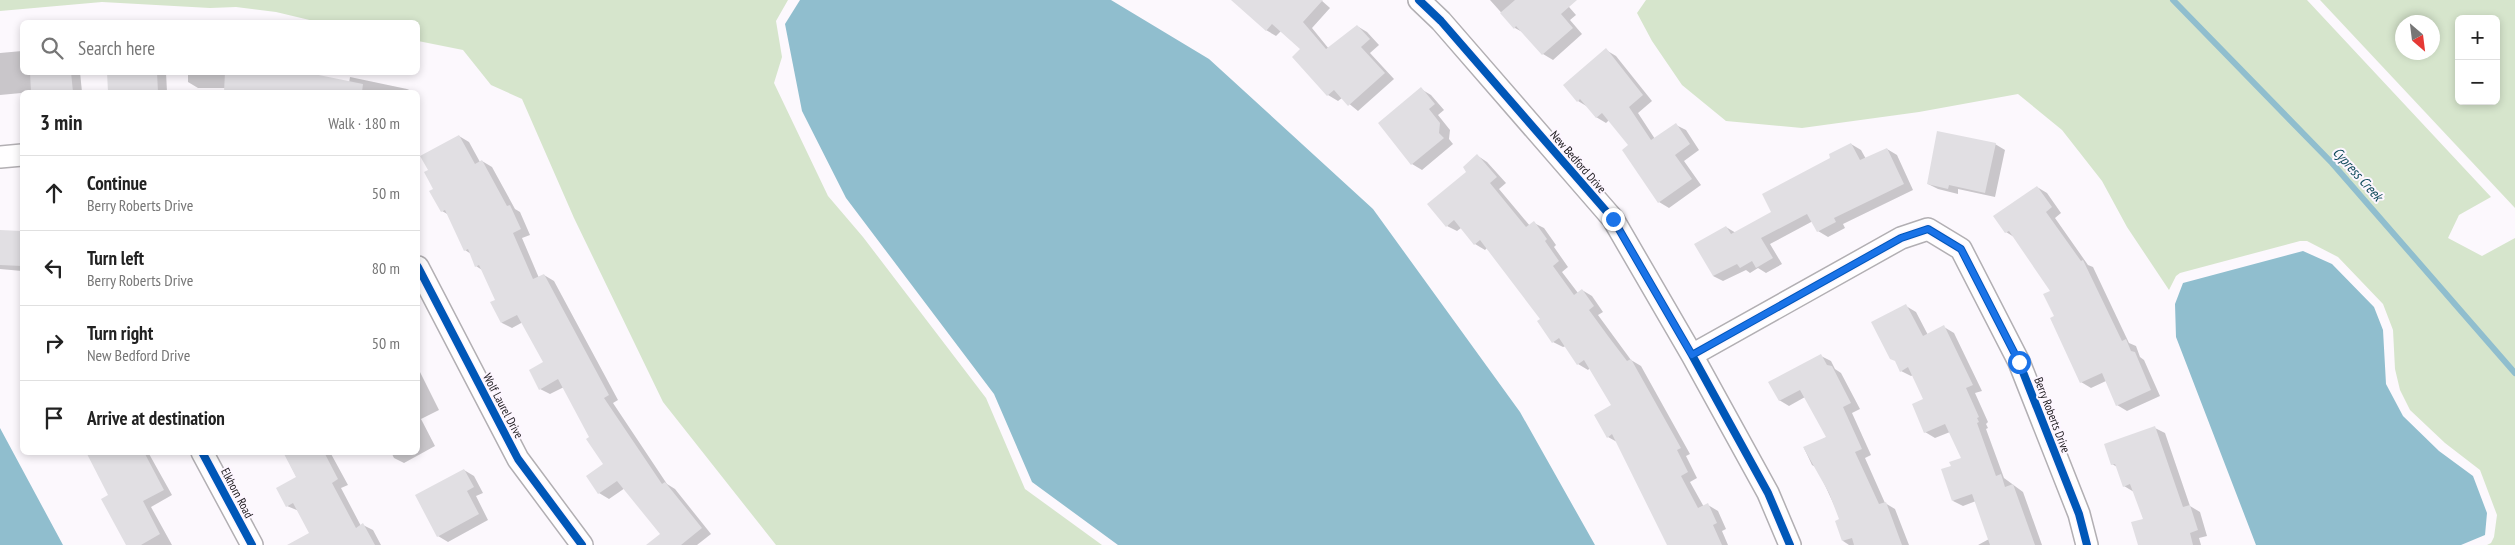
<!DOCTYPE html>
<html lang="en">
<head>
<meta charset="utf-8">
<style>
  :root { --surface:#fff; --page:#f6f6f6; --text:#222; --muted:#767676; --line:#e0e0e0 }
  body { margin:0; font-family:"PT Sans Narrow",sans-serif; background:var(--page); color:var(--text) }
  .controls { position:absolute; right:15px; top:15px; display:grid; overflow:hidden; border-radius:8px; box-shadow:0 2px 8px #0003 }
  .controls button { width:45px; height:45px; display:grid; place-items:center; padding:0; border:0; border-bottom:1px solid var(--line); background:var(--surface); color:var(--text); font:25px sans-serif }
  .compass { position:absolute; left:2395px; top:15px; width:45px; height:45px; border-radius:50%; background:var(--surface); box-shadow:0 2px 8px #0003; rotate:152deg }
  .stop { position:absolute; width:15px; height:15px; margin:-11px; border:4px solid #1a73e8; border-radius:50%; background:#fff }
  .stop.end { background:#1a73e8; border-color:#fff; box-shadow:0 1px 5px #0008 }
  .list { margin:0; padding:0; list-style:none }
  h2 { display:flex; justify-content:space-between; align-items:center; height:65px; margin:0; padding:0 20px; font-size:21px }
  h2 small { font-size:16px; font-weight:400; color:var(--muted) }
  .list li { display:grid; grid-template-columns:32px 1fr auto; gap:15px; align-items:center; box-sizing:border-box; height:75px; padding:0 20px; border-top:1px solid var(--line) }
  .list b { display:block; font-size:19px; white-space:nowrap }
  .list p { margin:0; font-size:16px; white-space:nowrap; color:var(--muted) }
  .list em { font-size:16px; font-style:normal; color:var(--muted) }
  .icon { flex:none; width:28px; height:28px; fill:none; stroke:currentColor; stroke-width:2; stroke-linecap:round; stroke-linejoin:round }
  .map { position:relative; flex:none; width:2515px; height:545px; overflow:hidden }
  .search { position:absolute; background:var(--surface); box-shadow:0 2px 8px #0003; left:20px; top:20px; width:400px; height:55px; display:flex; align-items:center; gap:12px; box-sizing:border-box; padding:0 18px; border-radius:8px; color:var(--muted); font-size:19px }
  .panel { position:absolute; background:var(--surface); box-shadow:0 2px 8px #0003; left:20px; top:90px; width:400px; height:365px; border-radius:8px }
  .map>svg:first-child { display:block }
</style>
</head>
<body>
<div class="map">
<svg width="2515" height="545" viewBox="0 0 2515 545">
  <rect width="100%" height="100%" fill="#fcf8fd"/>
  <path fill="#d6e5cc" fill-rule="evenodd" d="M0,0H788L776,21L782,57L774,83L828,196L863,237L986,398L1025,489L1102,545H776L663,402L574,218L522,99L491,85L463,50L418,41V22H318L276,12L236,7L210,8L102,2L0,11Z
    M1646,0H2307L2491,197L2459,215L2448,238L2482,256L2515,238V545H2487L2491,543L2494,537L2497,515L2480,470L2445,443L2410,410L2400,390L2395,369L2393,330L2383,304L2338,257L2307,241H2300L2180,273L2176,276L2169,290L2127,227L2102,181L2062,130L2018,94L1919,112L1802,128L1726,121L1682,85L1652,41L1637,13Z
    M2320,0H2515V208ZM2459,19H2496V101H2459ZM2402,22H2432V52H2402Z"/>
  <path fill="#90bece" d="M800,0H1111L1209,59L1373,209L1520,412L1595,545H1118L1032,482L994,394L846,198L802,111L785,24Z
    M2303,251L2332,264L2374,307L2383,330L2386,384L2403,416L2439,451L2473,476L2487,513L2485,535L2461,545H2256L2176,337L2175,304L2183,283Z
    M0,428L63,545H0Z"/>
  <path fill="#0003" d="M1233,0H1321L1330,8L1312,28L1329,49L1357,26L1367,32L1379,45L1370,53L1394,79L1358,111L1342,98L1338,101L1328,95L1293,57L1302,50L1281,31L1276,36L1266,30Z
    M1490,0H1563L1576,15L1570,20L1582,34L1553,60L1543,54L1524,33L1515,28Z
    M1606,50L1616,56L1652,101L1638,113L1655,139L1676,125L1686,130L1699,150L1684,161L1701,185L1669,208L1659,202L1630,146L1609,120L1606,123L1596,117L1588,107L1578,101Z
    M22,51V72H80L82,92H32L0,95V53Z
    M108,72H166L167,92H109Z
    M188,72H298L349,83L350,77L407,89L414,92H225L226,88H198L188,82Z
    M1421,89L1431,95L1444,110L1438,115L1450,130L1449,139L1453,144L1422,170L1412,164L1380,123Z
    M459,136L469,142L480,162L482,161L492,167L515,209L520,212L530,235L522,238L539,278L544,275L554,281L618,400L613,403L667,484L675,489L711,534L697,545H648L662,534L625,488L609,499L599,493L605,464L564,387L550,394L540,389L545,363L523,322L512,328L502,323L496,300L482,270L476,266L471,254L465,250L449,215L442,211L435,190Z
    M1851,144L1861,150L1866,159L1887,149L1897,155L1913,190L1843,224L1845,228L1828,237L1818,231L1813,221L1770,244L1782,264L1766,273L1758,268L1750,273L1746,270L1723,281L1713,276L1726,227L1736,233L1773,212L1832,158Z
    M1995,144L2005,150L1995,197L1958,189V194L1938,189L1928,184Z
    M1478,156L1487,162L1506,183L1499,189L1530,226L1534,223L1544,228L1556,245L1554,247L1568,267L1562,272L1578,293L1582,290L1592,296L1603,312L1598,315L1631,360L1641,366L1690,454L1686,456L1697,478L1690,482L1704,507L1708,505L1718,511L1726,529L1722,531L1728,545H1668L1617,442L1608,437L1613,406L1590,368L1588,370L1578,364L1566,346L1563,347L1553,342L1542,319L1487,248L1485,250L1475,244L1461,228L1457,231L1447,226L1468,172Z
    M2037,187L2047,193L2061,213L2055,218L2088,265L2093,267L2129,343L2136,346L2140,357L2144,360L2160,396L2127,411L2117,405L2106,381L2091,388L2081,382L2055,317L2052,291L2014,237L2006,232Z
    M0,231L22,232V271L0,269Z
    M1906,306L1916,312L1928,335L1944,327L1954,333L1982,391L1975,393L1988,422L1986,424L1988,428L1986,429L2004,478L2023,492L2042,545H1978L1989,539L1976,501L1963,506L1953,501L1963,459L1950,432L1935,438L1925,432L1924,400L1913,375L1911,376L1901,371Z
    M1821,356L1831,361L1835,369L1841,373L1860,409L1852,413L1871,455L1865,458L1885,503L1895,509L1909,545H1849L1843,541L1841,520L1817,468L1812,465L1804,448L1827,437L1805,397L1789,406L1779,400Z
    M418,368L439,410L421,419L435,446L404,463L394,458L391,452H418Z
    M2155,428L2165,433L2190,506L2200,512L2207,536L2199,538L2201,545H2141L2144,520L2134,492L2124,486L2117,467L2112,464Z
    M87,452H148L172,495L151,507L172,545H127L110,496Z
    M284,452H330L348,485L341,488L361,526L363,525L373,530L381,545H316L299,511L287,506L297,478Z
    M464,470L474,476L483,493L476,496L488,520L448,542L438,536Z"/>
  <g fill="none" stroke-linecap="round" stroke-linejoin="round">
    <path stroke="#90bece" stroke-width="6" d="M2173,0L2332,163L2515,373"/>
  </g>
  <path fill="#e1dfe3" d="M1231,0H1323L1303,22L1326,49L1357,25L1370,39L1361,47L1385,73L1348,106L1334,90L1327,96L1292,57L1300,49L1272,24L1266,31Z
    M1515,0H1577L1561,14L1573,28L1542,55L1516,26L1514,29L1500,13Z
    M1606,48L1643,95L1629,107L1651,140L1676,123L1690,144L1675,155L1692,179L1658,203L1622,150L1628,145L1602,113L1596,118L1580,99L1577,102L1563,85Z
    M30,72H71L73,92H31Z
    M107,72H157L158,92H108Z
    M225,72H304L363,84L362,92H224Z
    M1421,87L1435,104L1429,109L1440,123L1439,133L1444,138L1411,165L1378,123Z
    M1937,131L1996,143L1985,193L1949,185L1948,189L1927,184Z
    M459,135L475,164L482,160L507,206L510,205L521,229L513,233L533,279L544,274L609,395L604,398L662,484L665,482L702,528L681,545H646L660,534L617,481L598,494L586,476L603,464L586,439L589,437L558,379L539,390L529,370L543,362L517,315L501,323L490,302L495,300L479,265L475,267L468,249L464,251L445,210L441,212L429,191L433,189L424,172L428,170L420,156Z
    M1851,143L1860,160L1887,148L1904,184L1834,218L1836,222L1817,232L1807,214L1761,238L1773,258L1756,268L1752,261L1740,268L1737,264L1713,276L1694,244L1726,226L1731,234L1771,212L1762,194L1830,158L1829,154Z
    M1477,154L1497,177L1490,183L1526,227L1534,221L1547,239L1545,241L1559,261L1553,266L1574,295L1582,289L1594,306L1589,310L1608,336L1627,361L1631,359L1681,448L1677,450L1688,472L1681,476L1698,508L1708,503L1717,523L1713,525L1722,545H1667L1612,434L1607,438L1594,415L1611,405L1584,360L1577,365L1559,338L1552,343L1537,321L1540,319L1480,240L1474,245L1454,220L1446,227L1427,204L1466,172L1463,167Z
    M2037,186L2052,207L2046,212L2081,261L2083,260L2122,341L2126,339L2131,351L2135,352L2151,390L2116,406L2102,373L2080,383L2050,318L2054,316L2043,294L2050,291L2009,231L2005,233L1993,216Z
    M0,230L22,231V266L0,265Z
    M1906,304L1923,336L1944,325L1973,385L1966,388L1979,417L1977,418L1979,422L1977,423L1996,476L2001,474L2005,487L2013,484L2035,545H1990L1972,494L1952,501L1941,469L1951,466L1949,462L1961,458L1945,424L1924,433L1912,404L1923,399L1908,367L1900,372L1895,361L1890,359L1871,322Z
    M1821,354L1827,365L1832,366L1851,403L1843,407L1862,449L1855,452L1879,504L1886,502L1902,545H1854L1852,538L1842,541L1835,521L1839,519L1829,493L1803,447L1826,437L1800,390L1779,401L1768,382Z
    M2155,426L2183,507L2190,505L2198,530L2190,533L2193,545H2138L2131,522L2143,519L2130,484L2123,487L2115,464L2111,465L2104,444Z
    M86,452H144L164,490L143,501L160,534L141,545H126L101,499L108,495Z
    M283,452H324L338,479L332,483L356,528L363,523L375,545H287L309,533L293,503L286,507L276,488L296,477Z
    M464,469L474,487L467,491L479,514L437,537L415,495Z"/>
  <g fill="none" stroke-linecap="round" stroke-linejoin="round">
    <g stroke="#b2afb3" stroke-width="24">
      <path id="street" d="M1419,0L1441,21L1613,219L1692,355L1768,493L1790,545
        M0,157L22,155
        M418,267L518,459L582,545
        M1692,355L1901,238L1928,229L1961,249L2019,362L2079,514L2087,545
        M202,452L252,545"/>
    </g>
    <use href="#street" stroke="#fffeff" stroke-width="21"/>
    <g stroke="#fdf6ff" stroke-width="11">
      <path id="cycleway" d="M1419,0L1441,21L1613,219L1692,355L1768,493L1790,545
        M418,267L518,459L582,545
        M1692,355L1901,238L1928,229L1961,249L2019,362L2079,514L2087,545
        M202,452L252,545"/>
    </g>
    <use href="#cycleway" stroke="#0057b8" stroke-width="8"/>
  </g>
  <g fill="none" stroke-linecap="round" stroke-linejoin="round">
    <path stroke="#1a73e8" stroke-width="6" d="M1613,219L1692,355L1901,238L1928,229L1961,249L2019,362"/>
  </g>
  <g text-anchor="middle" stroke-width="4" stroke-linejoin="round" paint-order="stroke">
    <g font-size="12" fill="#1c191d" stroke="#fdf6ff">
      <text transform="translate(1578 162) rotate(49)" y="4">New Bedford Drive</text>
      <text transform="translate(503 406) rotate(62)" y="4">Wolf Laurel Drive</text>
      <text transform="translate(2052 415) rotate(69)" y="4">Berry Roberts Drive</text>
      <text transform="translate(237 493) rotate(62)" y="4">Elkhorn Road</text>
    </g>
    <g font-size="14" font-style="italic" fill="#114c5c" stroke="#fdf6ff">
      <text transform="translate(2358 174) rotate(48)" y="5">Cypress Creek</text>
    </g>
  </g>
</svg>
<div class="controls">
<button>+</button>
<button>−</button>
</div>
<svg class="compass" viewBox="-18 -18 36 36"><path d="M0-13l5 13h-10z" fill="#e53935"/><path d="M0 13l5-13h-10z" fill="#767676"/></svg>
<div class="stop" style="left:2019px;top:362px"></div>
<div class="stop end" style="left:1613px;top:219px"></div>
<div class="search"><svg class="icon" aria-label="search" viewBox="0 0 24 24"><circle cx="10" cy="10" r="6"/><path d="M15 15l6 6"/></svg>Search here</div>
<section class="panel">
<h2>3 min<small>Walk · 180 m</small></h2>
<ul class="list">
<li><svg class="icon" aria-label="ahead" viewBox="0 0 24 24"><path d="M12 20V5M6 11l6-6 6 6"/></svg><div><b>Continue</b><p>Berry Roberts Drive</p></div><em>50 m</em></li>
<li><svg class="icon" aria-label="left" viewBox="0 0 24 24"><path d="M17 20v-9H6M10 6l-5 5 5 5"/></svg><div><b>Turn left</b><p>Berry Roberts Drive</p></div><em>80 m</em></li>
<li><svg class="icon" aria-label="right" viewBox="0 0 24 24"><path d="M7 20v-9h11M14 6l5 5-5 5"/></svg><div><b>Turn right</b><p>New Bedford Drive</p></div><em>50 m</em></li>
<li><svg class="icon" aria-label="arrive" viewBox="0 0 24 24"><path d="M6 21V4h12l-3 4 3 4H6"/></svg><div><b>Arrive at destination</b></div></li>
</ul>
</section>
</div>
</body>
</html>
